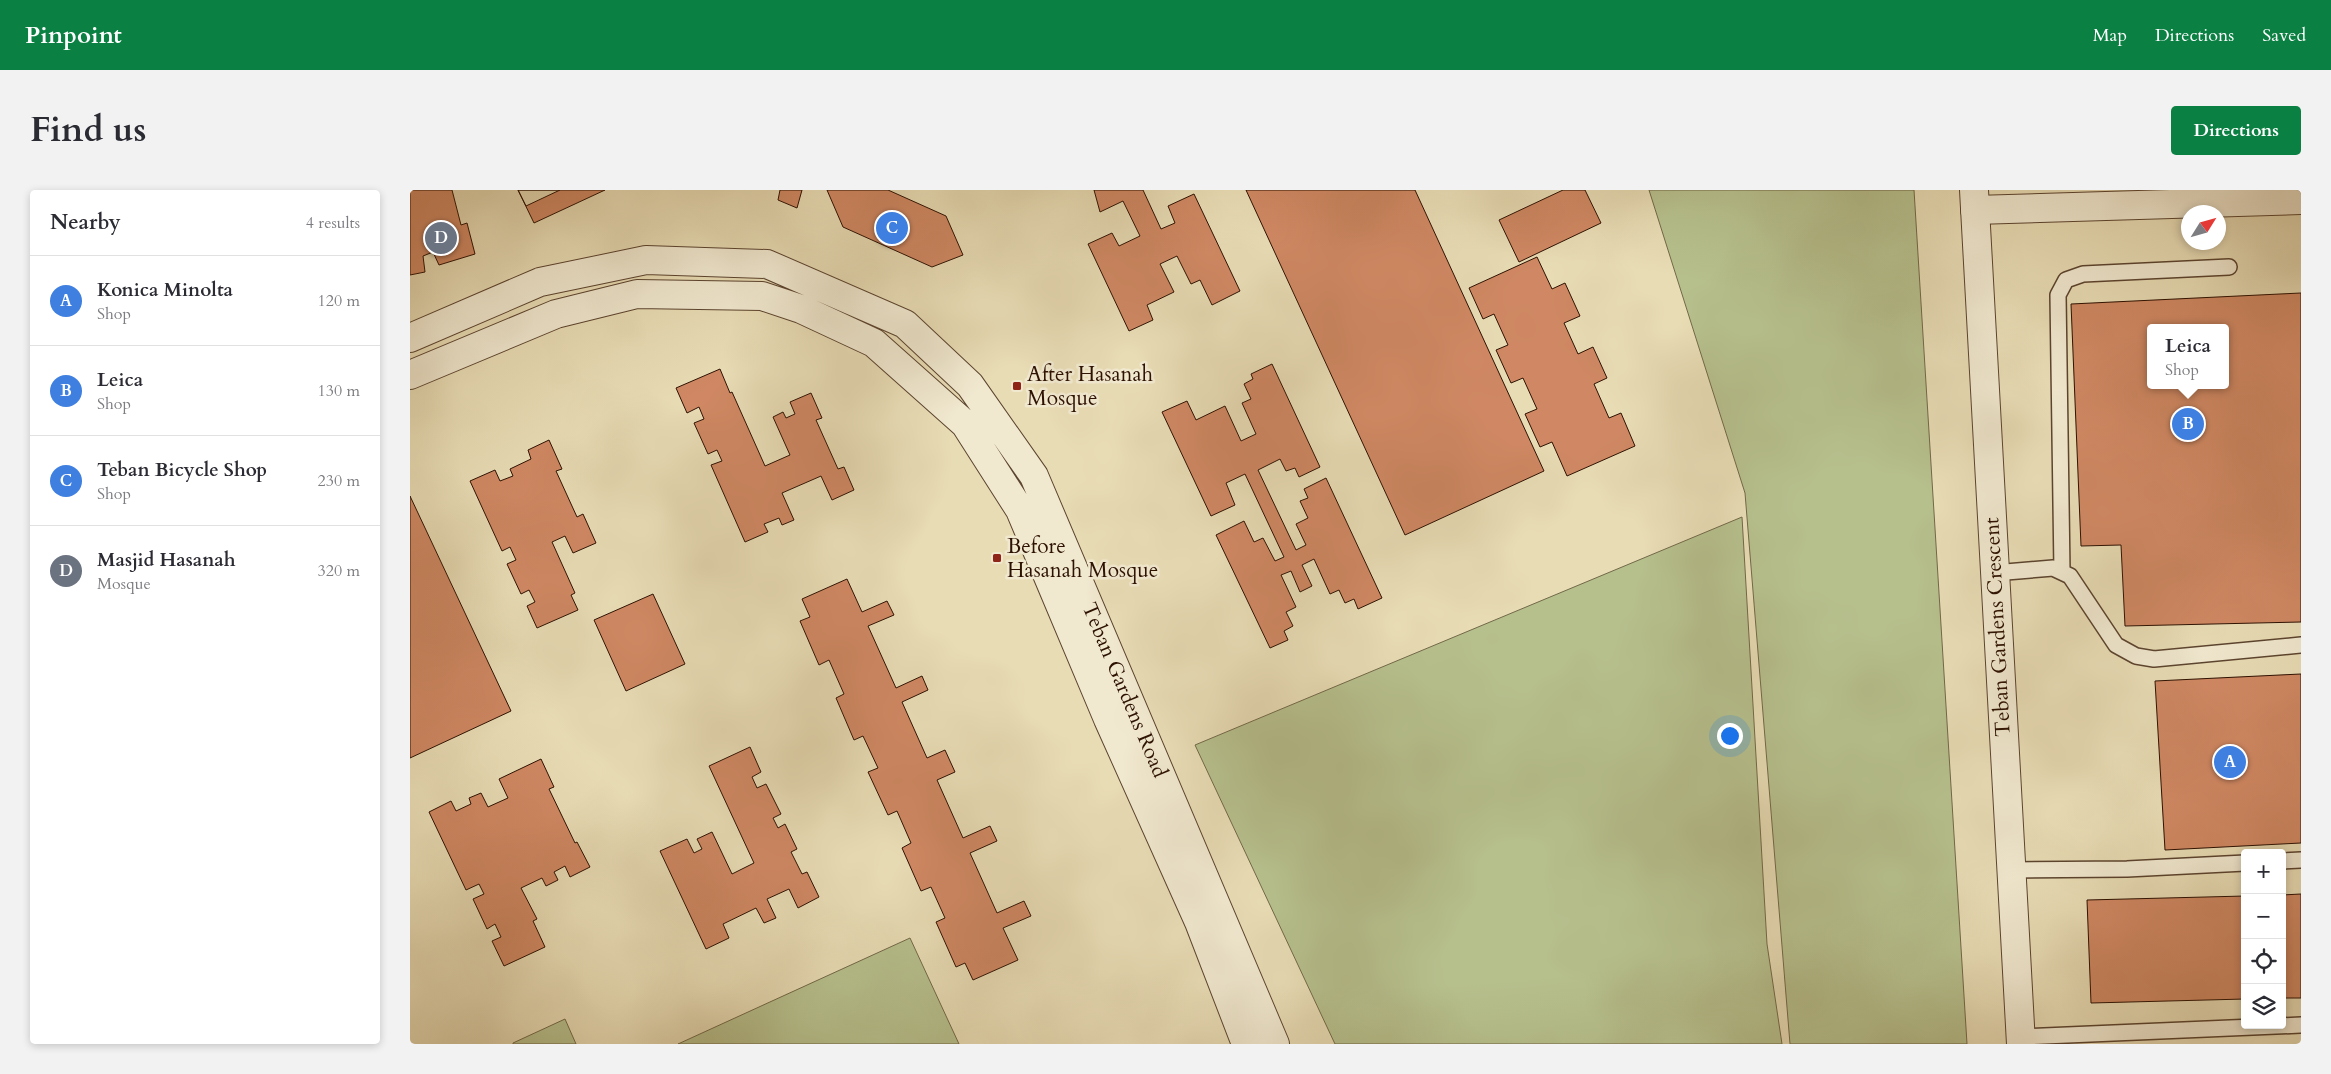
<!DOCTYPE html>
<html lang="en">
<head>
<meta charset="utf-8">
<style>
  :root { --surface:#fff; --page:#f2f2f3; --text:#2b2b33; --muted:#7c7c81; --line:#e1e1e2; --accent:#0b8043 }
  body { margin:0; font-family:Cardo,serif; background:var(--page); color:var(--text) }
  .controls { position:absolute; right:15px; bottom:15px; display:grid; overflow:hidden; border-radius:5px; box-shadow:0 2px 8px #0003 }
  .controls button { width:45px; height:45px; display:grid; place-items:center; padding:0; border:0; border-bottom:1px solid var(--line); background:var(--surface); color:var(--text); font:25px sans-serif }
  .compass { position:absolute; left:1771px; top:15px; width:45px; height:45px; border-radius:50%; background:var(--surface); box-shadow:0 2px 8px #0003; rotate:53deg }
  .you { position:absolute; left:1319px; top:545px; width:18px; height:18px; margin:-12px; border:4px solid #fff; border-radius:50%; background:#1a73e8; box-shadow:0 0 0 8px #1a73e833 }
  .badge { display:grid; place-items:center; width:32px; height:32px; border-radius:50%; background:var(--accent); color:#fff; font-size:16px; font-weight:700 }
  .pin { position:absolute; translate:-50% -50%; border:2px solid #fff; box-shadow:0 1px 5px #0006 }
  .popup { position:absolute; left:1737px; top:134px; width:82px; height:65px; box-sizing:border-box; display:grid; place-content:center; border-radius:5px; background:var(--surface); filter:drop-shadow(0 1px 4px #0005); font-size:16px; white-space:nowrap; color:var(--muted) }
  .popup b { font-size:19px; color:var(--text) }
  .popup::after { content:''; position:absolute; left:50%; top:100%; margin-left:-10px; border:10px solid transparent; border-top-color:var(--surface) }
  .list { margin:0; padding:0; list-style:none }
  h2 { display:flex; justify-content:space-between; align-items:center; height:65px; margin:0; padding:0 20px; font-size:21px }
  h2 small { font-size:16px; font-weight:400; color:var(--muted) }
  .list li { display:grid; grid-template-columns:32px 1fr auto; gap:15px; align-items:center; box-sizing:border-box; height:90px; padding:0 20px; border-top:1px solid var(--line) }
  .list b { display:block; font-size:19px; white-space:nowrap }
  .list p { margin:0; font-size:16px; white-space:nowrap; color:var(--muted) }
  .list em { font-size:16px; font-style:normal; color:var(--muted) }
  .icon { flex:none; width:28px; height:28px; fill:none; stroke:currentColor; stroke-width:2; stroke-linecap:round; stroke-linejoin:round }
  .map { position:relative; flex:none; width:1891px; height:854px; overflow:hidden; border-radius:5px }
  header { display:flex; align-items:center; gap:30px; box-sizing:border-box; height:70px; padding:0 25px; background:var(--accent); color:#fff }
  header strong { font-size:24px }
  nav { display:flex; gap:28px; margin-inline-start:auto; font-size:18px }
  .intro { display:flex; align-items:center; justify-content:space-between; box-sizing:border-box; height:120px; padding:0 30px }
  h1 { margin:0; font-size:35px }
  .button { padding:12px 22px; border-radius:5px; background:var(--accent); color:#fff; font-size:18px; font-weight:700 }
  main { display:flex; gap:30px; padding:0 30px }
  aside { flex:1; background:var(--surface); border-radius:5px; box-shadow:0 2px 8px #0003 }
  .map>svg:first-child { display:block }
</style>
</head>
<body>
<header>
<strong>Pinpoint</strong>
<nav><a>Map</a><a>Directions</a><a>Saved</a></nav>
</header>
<div class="intro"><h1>Find us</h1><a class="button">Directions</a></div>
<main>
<aside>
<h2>Nearby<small>4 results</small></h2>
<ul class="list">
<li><span class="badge" style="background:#3f7fe0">A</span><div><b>Konica Minolta</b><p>Shop</p></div><em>120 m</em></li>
<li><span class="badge" style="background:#3f7fe0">B</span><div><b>Leica</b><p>Shop</p></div><em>130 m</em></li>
<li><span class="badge" style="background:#3f7fe0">C</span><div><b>Teban Bicycle Shop</b><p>Shop</p></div><em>230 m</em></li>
<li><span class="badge" style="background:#6b7280">D</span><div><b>Masjid Hasanah</b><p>Mosque</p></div><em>320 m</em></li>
</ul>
</aside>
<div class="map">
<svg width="1891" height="854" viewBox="0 0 1891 854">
  <rect width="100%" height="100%" fill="#e8dcb5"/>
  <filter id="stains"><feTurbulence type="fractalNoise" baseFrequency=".004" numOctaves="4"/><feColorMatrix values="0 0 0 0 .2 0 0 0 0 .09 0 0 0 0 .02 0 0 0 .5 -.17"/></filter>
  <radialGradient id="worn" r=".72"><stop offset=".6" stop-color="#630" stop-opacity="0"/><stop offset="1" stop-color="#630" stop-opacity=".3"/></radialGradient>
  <path fill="#b6c08d" stroke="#726848" d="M1239,0H1504L1557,854H1380L1335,303Z
    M1332,327L1357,754L1372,854H925L785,555Z
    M500,748L549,854H268Z
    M155,829L166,854H103V853Z"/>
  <path fill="#cf8863" stroke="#2d1102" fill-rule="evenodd" d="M0,0H42L51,35L57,33L65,64L29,75L23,62L13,66L15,82L0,85Z
    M108,0H195L124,33Z
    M108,0H150L116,16Z
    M370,0H392L387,18L368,10Z
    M417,0H478L536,26L553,65L522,77L433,37Z
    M684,0H733L751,39L765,33L758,16L784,4L830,101L802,115L790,90L781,94L767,66L750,74L764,102L737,115L743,130L719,141L678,54L702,43L709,56L730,46L713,11L690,22Z
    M836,0H1005L1134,281L995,345Z
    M1153,0H1175L1191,33L1109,72L1089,30Z
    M1127,67L1142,99L1155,93L1170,126L1154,133L1168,164L1183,157L1197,188L1184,194L1199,228L1211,223L1225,256L1157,286L1142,252L1130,257L1115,224L1127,219L1113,188L1101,193L1086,160L1098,155L1084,124L1073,129L1059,98Z
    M1891,103V432L1715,436L1711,355L1671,356L1661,114ZM1740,138H1816V195H1740Z
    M862,174L910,277L889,287L885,278L876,281L870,269L848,280L886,360L896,355L886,334L898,328L890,311L898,308L894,299L916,288L972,408L948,419L944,409L935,413L929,400L920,404L904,369L892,375L902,396L890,402L881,381L871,385L886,417L876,422L883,436L874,441L878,450L860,458L806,345L834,331L844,352L853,348L865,371L874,367L835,284L816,293L825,315L801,326L752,222L777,211L786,230L815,216L831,251L846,244L832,213L841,209L834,194L843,189L841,184Z
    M310,179L320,203L322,202L355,276L380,265L363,227L373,222L376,228L385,224L380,212L401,203L412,228L406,230L428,279L434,277L444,300L422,310L411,286L372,303L384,330L372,335L369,328L354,334L358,342L335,352L301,275L312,271L307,260L298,264L284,233L294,229L289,217L277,223L266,198Z
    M139,250L152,279L146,281L167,327L173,324L186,353L163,363L155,346L142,352L165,403L161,405L168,420L127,438L117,416L125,412L119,400L111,404L97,374L106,370L100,357L92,361L60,291L85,280L90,291L103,286L100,279L121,269L118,260Z
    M0,306L101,521L0,568Z
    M437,389L452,422L477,411L484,425L458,436L486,498L512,486L518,500L492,512L517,568L535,560L545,582L527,590L553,648L580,636L587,651L560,663L587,723L614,711L621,726L593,738L608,770L563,790L555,773L546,777L526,732L535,728L521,697L511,701L492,658L501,653L487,621L478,625L458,582L468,578L453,546L444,550L426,508L434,504L419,470L409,475L390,431L400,427L392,409Z
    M243,404L275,474L216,501L184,430Z
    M1891,484V653L1755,660L1745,491Z
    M340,557L351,582L342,587L347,598L356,594L371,624L363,628L368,638L375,634L387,659L381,662L392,684L397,682L409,707L388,718L379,699L357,709L366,728L354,733L346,718L313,734L319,748L296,759L250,661L277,649L284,663L292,659L287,649L302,642L322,684L344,673L299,576Z
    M131,569L144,597L139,599L165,653L167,652L180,677L160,687L155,676L144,682L148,690L136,696L132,688L111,698L127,729L123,731L135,757L94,776L82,751L91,747L85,734L77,739L63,709L74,704L69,694L56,700L19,622L41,611L46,621L61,614L59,608L71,603L78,617L98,608L89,589Z
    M1891,704V808H1872V705Z
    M1835,706V809L1681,813L1677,710Z"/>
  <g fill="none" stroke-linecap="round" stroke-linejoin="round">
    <g stroke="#5c442f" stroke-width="18">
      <path id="service" d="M1652,382L1648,105L1656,90L1673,84L1819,77
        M1584,383L1643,378L1660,386L1706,455L1726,466L1744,469L1891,455
        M1872,671L1891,670
        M1601,680L1717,679L1835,673
        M1611,847L1891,835"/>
    </g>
    <g stroke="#5c442f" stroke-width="30">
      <path id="minor" d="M1565,20L1891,10
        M0,148L130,92L236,70L357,74L495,134L560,195L624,286L865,854
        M0,185L146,124L227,104L352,106L391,119L464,153L555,234L610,320L698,529L789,732L836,854"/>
    </g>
    <g stroke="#5c442f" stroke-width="30">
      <path id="tertiary" d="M1564,0L1611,854"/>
    </g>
    <use href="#service" stroke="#f0e8cf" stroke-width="15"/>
    <use href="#minor" stroke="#f0e8cf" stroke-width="28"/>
    <use href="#tertiary" stroke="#f0e8cf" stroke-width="28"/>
  </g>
  <g fill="#8f2418" stroke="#f0e8cf" stroke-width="2">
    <rect x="602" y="191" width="10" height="10" rx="2.5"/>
    <rect x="582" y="363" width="10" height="10" rx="2.5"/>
  </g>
  <g text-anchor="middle" stroke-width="5" stroke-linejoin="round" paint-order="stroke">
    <g font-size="21" fill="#2d1102" stroke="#f0e8cf" text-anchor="start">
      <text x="617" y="191">After Hasanah<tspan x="617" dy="24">Mosque</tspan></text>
      <text x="597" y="363">Before<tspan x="597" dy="24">Hasanah Mosque</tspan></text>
    </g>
    <g font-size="21" fill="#2d1102" stroke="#f0e8cf">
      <text transform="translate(1587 437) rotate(-93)" y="7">Teban Gardens Crescent</text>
      <text transform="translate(715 500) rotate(67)" y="7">Teban Gardens Road</text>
    </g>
  </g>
  <rect width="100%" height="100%" filter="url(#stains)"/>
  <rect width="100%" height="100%" fill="url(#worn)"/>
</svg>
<div class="controls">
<button>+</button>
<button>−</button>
<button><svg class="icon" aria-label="locate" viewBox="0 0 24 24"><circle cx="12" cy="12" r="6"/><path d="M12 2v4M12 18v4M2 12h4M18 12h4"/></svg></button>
<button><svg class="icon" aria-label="layers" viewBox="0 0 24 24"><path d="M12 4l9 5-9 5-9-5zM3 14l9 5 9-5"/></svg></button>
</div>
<svg class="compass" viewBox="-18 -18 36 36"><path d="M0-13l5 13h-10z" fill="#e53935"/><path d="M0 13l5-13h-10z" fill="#7c7c81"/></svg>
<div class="you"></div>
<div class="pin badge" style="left:1820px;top:572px;background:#3f7fe0">A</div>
<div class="pin badge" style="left:1778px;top:234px;background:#3f7fe0">B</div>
<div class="popup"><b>Leica</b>Shop</div>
<div class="pin badge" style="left:482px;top:38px;background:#3f7fe0">C</div>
<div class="pin badge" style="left:31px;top:48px;background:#6b7280">D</div>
</div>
</main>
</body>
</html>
